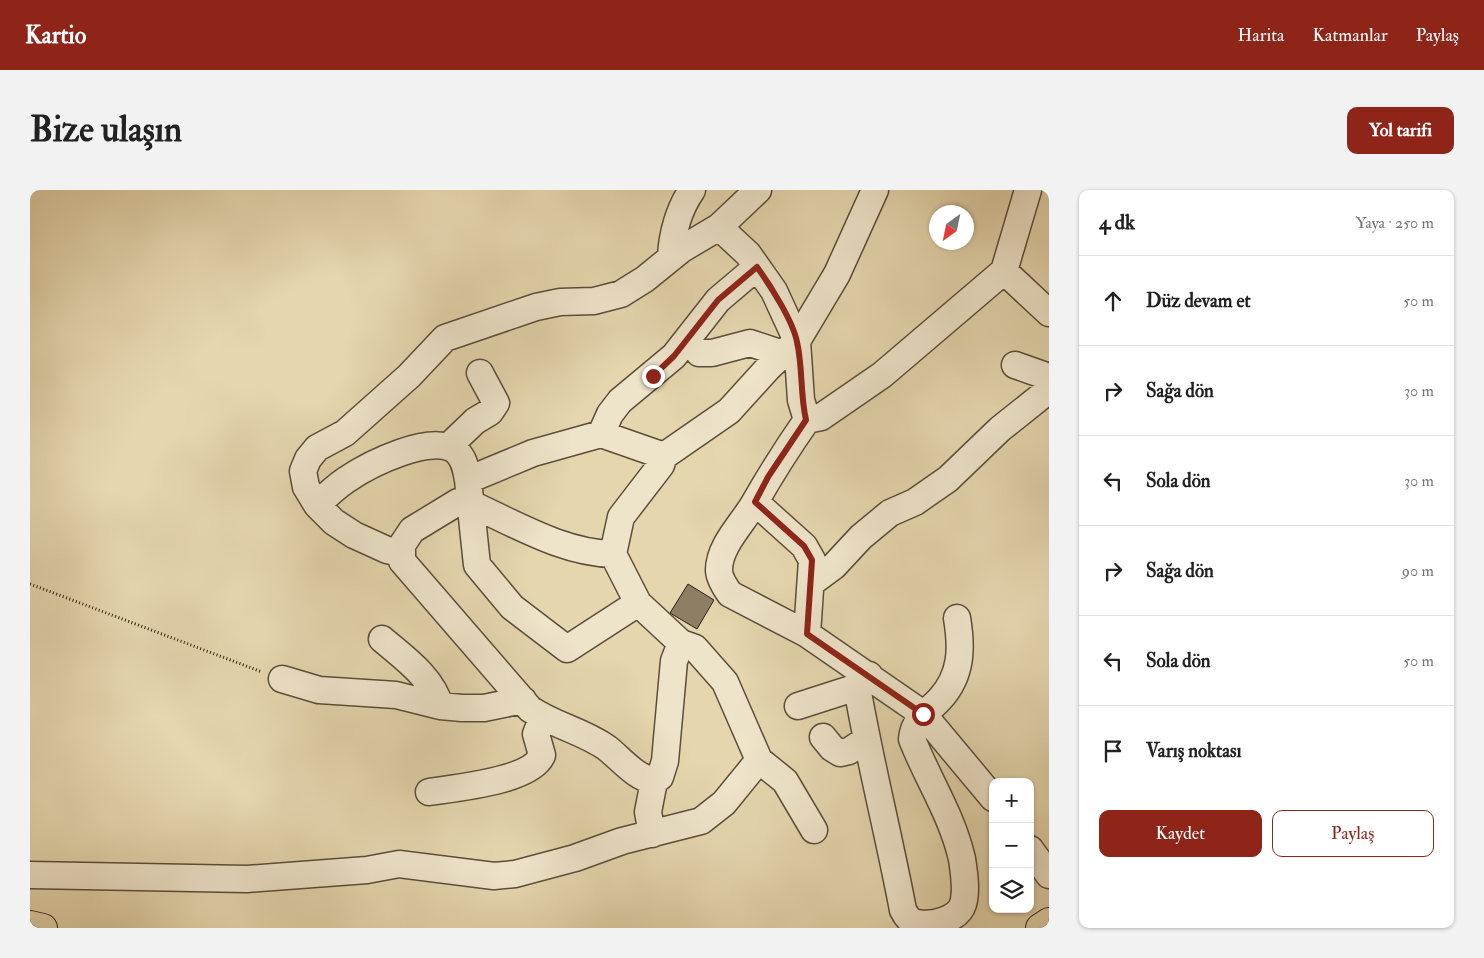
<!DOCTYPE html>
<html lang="tr">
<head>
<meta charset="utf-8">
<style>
  :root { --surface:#fff; --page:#f2f2f2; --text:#222; --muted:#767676; --line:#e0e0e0; --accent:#8f2418 }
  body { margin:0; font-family:"IM FELL Double Pica",serif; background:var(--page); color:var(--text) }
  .controls { position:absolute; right:15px; bottom:15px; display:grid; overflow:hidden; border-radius:10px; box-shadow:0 1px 4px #0004 }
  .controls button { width:45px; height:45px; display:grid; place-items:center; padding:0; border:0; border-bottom:1px solid var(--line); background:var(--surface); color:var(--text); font:25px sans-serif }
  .compass { position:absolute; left:899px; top:15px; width:45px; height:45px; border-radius:50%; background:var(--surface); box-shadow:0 1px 4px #0004; rotate:213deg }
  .stop { position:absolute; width:15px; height:15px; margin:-11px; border:4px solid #8f2418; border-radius:50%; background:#fff }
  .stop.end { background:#8f2418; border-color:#fff; box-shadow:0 1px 5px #0008 }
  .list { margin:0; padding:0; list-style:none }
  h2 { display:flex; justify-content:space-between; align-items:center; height:65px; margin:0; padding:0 20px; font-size:21px }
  h2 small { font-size:16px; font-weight:400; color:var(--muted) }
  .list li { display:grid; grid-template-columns:32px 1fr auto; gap:15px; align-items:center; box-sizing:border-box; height:90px; padding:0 20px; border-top:1px solid var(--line) }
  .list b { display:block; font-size:19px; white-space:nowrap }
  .list em { font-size:16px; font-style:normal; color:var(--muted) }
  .actions { display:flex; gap:10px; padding:15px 20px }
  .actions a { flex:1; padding:11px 0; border:1px solid var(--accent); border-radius:10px; text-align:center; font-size:18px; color:var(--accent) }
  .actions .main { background:var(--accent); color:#fff }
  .icon { flex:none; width:28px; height:28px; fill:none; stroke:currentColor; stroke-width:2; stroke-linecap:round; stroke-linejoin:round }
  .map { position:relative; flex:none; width:1019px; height:738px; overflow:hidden; border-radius:10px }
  header { display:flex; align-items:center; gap:30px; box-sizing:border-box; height:70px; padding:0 25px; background:var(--accent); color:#fff }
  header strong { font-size:24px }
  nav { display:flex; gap:28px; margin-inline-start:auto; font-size:18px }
  .intro { display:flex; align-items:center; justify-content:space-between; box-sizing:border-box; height:120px; padding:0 30px }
  h1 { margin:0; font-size:35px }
  .button { padding:12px 22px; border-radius:10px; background:var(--accent); color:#fff; font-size:18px; font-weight:700 }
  main { display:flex; gap:30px; padding:0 30px }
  aside { flex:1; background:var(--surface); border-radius:10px; box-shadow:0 1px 4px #0004 }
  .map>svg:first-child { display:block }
</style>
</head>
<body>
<header>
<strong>Kartio</strong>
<nav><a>Harita</a><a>Katmanlar</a><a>Paylaş</a></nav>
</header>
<div class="intro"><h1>Bize ulaşın</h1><a class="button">Yol tarifi</a></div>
<main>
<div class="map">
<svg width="1019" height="738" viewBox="0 0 1019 738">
  <rect width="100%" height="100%" fill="#e5d6ae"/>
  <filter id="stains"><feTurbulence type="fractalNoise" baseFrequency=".004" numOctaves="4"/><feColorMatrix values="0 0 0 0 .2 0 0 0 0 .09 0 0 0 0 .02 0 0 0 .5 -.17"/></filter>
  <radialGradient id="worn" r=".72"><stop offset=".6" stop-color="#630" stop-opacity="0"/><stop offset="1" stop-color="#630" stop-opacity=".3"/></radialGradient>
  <path fill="#8c7f64" stroke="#2c2013" d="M658,394L684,410L667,439L640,423Z"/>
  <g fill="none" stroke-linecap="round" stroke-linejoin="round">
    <g stroke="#5a4e3a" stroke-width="29">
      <path id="minor" d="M689,37L718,64L744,101L767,151L771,210L777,230
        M641,67C642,44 649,19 662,0
        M974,81L1019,123
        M669,163H682L720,153L753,164
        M985,175L1019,187
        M571,244L580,224L590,211L644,166L688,110L727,77
        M418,257L445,231L460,222L466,213L450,183
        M725,312L774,356L782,370L777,444
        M287,315C296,306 306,297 316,290C338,275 404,241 427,262C435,270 436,280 438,290
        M371,363L357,360L324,345L304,332L287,315L276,297L273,281L278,269L287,258L315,243L379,186L415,148L506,117L530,112L564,111L591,104L615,89L652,59L689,37L728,0
        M583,364C533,363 486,334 441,314L428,312L382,340L372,355V371L500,519C525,536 553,541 577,558C592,570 605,587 624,591
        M781,393L804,376L831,347L860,323L885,312L918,289L970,239L1019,200
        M608,413L537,459L482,417L447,375L438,290L503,263L571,244L634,266
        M352,449C374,468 402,487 410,516
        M839,485L827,497C840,572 859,646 873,720C876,726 880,732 887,733C901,736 928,730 933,714C937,701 934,682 932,669C922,625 898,590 882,549C884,529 897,523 910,509C932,485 932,458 927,428
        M252,489L289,500L366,505L410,516L432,518H454L493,510
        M768,516L827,497
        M793,547L802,558L810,563L819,561L837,549
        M399,602C425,598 502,591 512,565L506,544L513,527
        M963,608L893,524L777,444L700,404C695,397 689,388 689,380C689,355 714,332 725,312C741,284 758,257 777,230L791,227L852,185L974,81L998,0
        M784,640L755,591L729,570L695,492L665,458L651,453L608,413L583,364L591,327L631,275L634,266L699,221L739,177L767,151L807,84L845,0
        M622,644L618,622L624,591L630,587L635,571L644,471L651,453
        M1000,659L1019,685
        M0,685L217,689L337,680L369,674L464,686L485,684L545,668L592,651L671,631L694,613L729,570"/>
    </g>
    <g stroke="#2c2013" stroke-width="30">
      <path id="major" d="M0,735L13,738
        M1010,738L1019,732"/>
    </g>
    <path stroke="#2c2013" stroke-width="3" stroke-dasharray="1 2.5" stroke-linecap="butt" d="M0,394L232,482"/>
    <use href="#minor" stroke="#eee4ca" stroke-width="26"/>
    <use href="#major" stroke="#e5d6ae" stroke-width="28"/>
  </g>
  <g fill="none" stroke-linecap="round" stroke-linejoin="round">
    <path stroke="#8f2418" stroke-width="6" d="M623,186L644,166L688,110L727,77C740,95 763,131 767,152C773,178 770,204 776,230L738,287L725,312L774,356L782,370L777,444L893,524"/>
  </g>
  <rect width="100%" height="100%" filter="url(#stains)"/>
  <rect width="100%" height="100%" fill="url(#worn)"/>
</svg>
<div class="controls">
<button>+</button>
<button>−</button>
<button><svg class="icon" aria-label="layers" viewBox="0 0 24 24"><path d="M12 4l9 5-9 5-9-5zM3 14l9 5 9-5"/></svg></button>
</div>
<svg class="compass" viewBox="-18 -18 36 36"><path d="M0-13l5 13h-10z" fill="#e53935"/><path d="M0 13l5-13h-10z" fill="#767676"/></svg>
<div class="stop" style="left:893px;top:524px"></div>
<div class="stop end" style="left:623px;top:186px"></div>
</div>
<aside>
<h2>4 dk<small>Yaya · 250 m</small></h2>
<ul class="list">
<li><svg class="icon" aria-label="ahead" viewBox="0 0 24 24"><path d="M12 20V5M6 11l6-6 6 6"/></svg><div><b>Düz devam et</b></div><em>50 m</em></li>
<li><svg class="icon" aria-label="right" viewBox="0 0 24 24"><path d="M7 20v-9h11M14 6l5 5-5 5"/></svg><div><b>Sağa dön</b></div><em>30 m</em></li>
<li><svg class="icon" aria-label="left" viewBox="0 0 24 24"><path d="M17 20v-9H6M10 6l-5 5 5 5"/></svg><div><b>Sola dön</b></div><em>30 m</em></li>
<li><svg class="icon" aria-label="right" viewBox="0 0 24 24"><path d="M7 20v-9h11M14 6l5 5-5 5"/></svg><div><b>Sağa dön</b></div><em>90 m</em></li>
<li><svg class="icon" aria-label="left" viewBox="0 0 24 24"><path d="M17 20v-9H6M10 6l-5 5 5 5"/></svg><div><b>Sola dön</b></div><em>50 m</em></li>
<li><svg class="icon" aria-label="arrive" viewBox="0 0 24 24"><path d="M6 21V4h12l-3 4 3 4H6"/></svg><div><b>Varış noktası</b></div></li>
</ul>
<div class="actions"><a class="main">Kaydet</a><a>Paylaş</a></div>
</aside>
</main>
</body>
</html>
